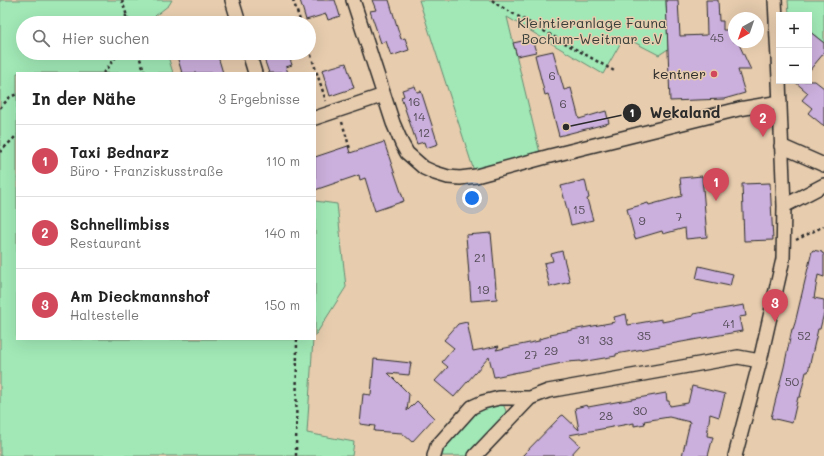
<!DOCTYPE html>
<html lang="de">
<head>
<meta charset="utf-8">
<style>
  :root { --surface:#fff; --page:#f2f2f2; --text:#222; --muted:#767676; --line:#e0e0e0; --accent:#d1495b }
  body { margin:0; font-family:Mali,sans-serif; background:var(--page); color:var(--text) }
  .controls { position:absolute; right:12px; top:12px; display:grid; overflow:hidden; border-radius:0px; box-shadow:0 4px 16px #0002 }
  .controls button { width:36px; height:36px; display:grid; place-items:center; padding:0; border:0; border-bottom:1px solid var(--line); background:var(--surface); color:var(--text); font:20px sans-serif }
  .compass { position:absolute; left:728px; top:12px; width:36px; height:36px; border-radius:50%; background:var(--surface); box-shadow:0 4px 16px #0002; rotate:220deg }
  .you { position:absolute; left:472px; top:198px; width:14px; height:14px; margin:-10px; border:3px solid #fff; border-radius:50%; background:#1a73e8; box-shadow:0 0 0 6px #1a73e833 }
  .badge { display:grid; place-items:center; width:26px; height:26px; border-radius:50%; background:var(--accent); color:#fff; font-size:13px; font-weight:700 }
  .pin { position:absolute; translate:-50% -33px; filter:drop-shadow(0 1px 2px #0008) }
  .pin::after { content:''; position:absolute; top:21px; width:14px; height:12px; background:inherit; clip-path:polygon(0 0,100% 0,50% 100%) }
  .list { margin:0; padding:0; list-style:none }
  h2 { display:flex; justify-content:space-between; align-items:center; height:52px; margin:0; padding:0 16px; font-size:17px }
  h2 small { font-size:13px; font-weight:400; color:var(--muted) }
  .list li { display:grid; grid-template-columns:26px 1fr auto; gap:12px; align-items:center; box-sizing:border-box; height:72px; padding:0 16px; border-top:1px solid var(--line) }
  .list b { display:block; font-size:15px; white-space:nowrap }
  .list p { margin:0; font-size:13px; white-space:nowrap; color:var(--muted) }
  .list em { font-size:13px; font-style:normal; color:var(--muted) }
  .icon { flex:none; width:22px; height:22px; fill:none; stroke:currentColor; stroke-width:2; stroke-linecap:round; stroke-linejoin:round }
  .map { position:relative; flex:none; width:824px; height:456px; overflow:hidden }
  .search { position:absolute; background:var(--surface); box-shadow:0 4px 16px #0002; left:16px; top:16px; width:300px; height:44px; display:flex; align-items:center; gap:10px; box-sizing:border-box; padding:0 14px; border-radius:22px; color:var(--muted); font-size:15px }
  .panel { position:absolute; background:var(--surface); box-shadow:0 4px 16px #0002; left:16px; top:72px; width:300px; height:268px; border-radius:0px }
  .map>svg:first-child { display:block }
</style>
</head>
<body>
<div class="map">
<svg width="824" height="456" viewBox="0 0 824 456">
  <rect width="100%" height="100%" fill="#e7ccae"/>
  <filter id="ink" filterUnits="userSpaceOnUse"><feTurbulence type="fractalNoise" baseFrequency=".025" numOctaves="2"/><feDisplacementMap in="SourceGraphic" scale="8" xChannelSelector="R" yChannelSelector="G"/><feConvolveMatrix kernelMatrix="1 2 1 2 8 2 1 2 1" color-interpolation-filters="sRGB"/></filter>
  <g filter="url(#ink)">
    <path fill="#a1e8b6" stroke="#668a70" d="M0,0H172L169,5L155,16L157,23H23V53H167L173,73H17V339H313L307,433L354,442L352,456H0Z
      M419,0H666L668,49L659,55L624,37L603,74L507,17L540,153L474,171Z
      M788,0H824V43L809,31V15L789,14Z
      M315,201L337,204L346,287L315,336Z
      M492,404H503L506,411L505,415L468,456H439L440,452L473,413Z"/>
    <path fill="#cbafdc" stroke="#2b2b2b" d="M300,0H335L340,16L328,20L326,14L306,20Z
      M372,0H389L401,39L405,38L409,50L391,56L386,41L381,43L370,11L376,10Z
      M666,0H678L680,36L707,35L706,0H718L719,21H723V30H734V42H738L751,70H738L745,93L724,99L670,101Z
      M809,31L824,43V53L809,71Z
      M532,39L536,52L517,56L513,43Z
      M553,51L564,90L571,88L579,119L606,111L609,123L559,136L548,94L545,95L535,55Z
      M176,53H217L223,73H182Z
      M262,53H288L292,65L286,67L288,73H269Z
      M346,63L354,88L330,96L322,70Z
      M794,81H815L824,88V126L808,113L812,108L802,100L808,93Z
      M415,86L417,92L421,91L438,144L426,148L424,142L417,144L401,97L404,96L402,90Z
      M384,142L404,201L375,211L365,178L360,180L359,175L315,190V157L348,146L350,153Z
      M702,176L707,237L686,239L685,228L663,234L662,231L635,239L627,209L648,203L649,205L682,196L680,178Z
      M585,180L589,198L587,199L593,220L571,225L561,186Z
      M770,183L773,240L744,241L742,184Z
      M491,233L497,299L471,301L466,235Z
      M813,250L822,252V253L824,254V277L818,275L814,298L824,300V313L820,329H818L808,372H806L800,397H798L792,423L771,418L784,367L792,329H793L795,323L812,251Z
      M562,251L570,282L550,287L544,263L553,261L551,254Z
      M699,266L733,274L730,286L696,279Z
      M744,305L746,316L739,317L742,331L616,354V356L581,362V361L567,362L494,377L489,357L454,397L435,381L448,367L442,362L454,348L444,340L458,324L467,322L473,351L499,346L496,350L539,341V339L551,336L550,334L615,322L614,317L626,314L628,325L662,319V322L693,316V314Z
      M374,359L411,363L409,375L388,373L409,394L407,411L417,401L434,418L412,442L402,433L374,431L375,426L360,424L363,394L371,395Z
      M692,386L725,394L719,417L710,414L707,436L713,437L708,456H682L690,422L669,417L644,421L645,424L634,426V423L569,435L580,445L570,456H522L561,416L563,415L579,430L575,408L587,405L588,407L666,393L667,401H669L670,406L688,403Z"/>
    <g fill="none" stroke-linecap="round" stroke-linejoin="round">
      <g stroke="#2b2b2b" stroke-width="16">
        <path id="street" d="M232,0L239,23
          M353,0L393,123L402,144L407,153L424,168L435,173L448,177L460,178L476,176L550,156L739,109L780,102
          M775,0L779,78
          M249,53L255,73
          M315,118L384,95
          M781,146L824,165
          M784,206L824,185
          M434,456L437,446L472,407L483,402L499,398H530
          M475,456L530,398L548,391L738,357L760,361
          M735,456L760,361L783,259L784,206L779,81"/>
      </g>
      <path stroke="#2b2b2b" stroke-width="2.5" stroke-dasharray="3 3" stroke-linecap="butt" d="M122,0L129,23
        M293,0L301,23
        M492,0L498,5L616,72
        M125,23L126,15
        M309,49L326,101
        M138,53L145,73
        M103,73L116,57L118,53
        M0,108L10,97L17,94
        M342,122L350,149
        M0,152L17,135
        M796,240L824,226
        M296,456L297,339"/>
      <use href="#street" stroke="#e7ccae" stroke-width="13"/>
    </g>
  </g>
  <circle fill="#d1495b" stroke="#e7ccae" stroke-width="1.5" cx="714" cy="74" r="4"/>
  <g text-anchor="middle" stroke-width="3" stroke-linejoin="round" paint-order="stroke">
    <g font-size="12" fill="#534c57">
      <text x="717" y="42">45</text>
      <text x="552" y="80">6</text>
      <text x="414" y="106">16</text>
      <text x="563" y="108">6</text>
      <text x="419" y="121">14</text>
      <text x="424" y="137">12</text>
      <text x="579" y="214">15</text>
      <text x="679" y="221">7</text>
      <text x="642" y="225">9</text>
      <text x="480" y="262">21</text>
      <text x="483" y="294">19</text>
      <text x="729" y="328">41</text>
      <text x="644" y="340">35</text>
      <text x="804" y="340">52</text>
      <text x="584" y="344">31</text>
      <text x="606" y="345">33</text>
      <text x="551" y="355">29</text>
      <text x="531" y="359">27</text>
      <text x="792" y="386">50</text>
      <text x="640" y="415">30</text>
      <text x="606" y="420">28</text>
    </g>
    <g font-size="14" fill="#373e39" stroke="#e7ccae">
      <text x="592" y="28">Kleintieranlage Fauna<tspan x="592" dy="16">Bochum-Weitmar e.V</tspan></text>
    </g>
    <g font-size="14" fill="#2b2b2b" stroke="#e7ccae" text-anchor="end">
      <text x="706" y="79">kentner</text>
    </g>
  </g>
  <path fill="none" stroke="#2b2b2b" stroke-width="1.5" d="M566 127L632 113"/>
  <g fill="#2b2b2b" stroke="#e7ccae" stroke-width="1.5">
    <circle cx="566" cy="127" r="4"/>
    <circle cx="632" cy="113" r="10"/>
  </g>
  <g font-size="12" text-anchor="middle" font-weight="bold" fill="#fff">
    <text x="632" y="117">1</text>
  </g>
  <g font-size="15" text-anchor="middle" font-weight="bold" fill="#2b2b2b" stroke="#e7ccae" stroke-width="3" stroke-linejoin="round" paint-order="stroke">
    <text x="685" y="118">Wekaland</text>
  </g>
</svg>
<div class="controls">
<button>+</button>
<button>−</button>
</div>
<svg class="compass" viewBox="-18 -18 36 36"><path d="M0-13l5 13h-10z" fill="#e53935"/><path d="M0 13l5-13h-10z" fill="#767676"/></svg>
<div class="you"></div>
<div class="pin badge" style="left:716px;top:201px">1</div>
<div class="pin badge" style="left:763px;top:137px">2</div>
<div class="pin badge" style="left:775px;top:322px">3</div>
<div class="search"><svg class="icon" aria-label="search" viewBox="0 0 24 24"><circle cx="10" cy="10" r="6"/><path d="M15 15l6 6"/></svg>Hier suchen</div>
<section class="panel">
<h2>In der Nähe<small>3 Ergebnisse</small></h2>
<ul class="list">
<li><span class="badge">1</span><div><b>Taxi Bednarz</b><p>Büro · Franziskusstraße</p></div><em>110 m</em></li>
<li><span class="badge">2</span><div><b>Schnellimbiss</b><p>Restaurant</p></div><em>140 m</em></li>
<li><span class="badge">3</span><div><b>Am Dieckmannshof</b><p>Haltestelle</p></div><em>150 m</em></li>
</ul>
</section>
</div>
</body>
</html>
